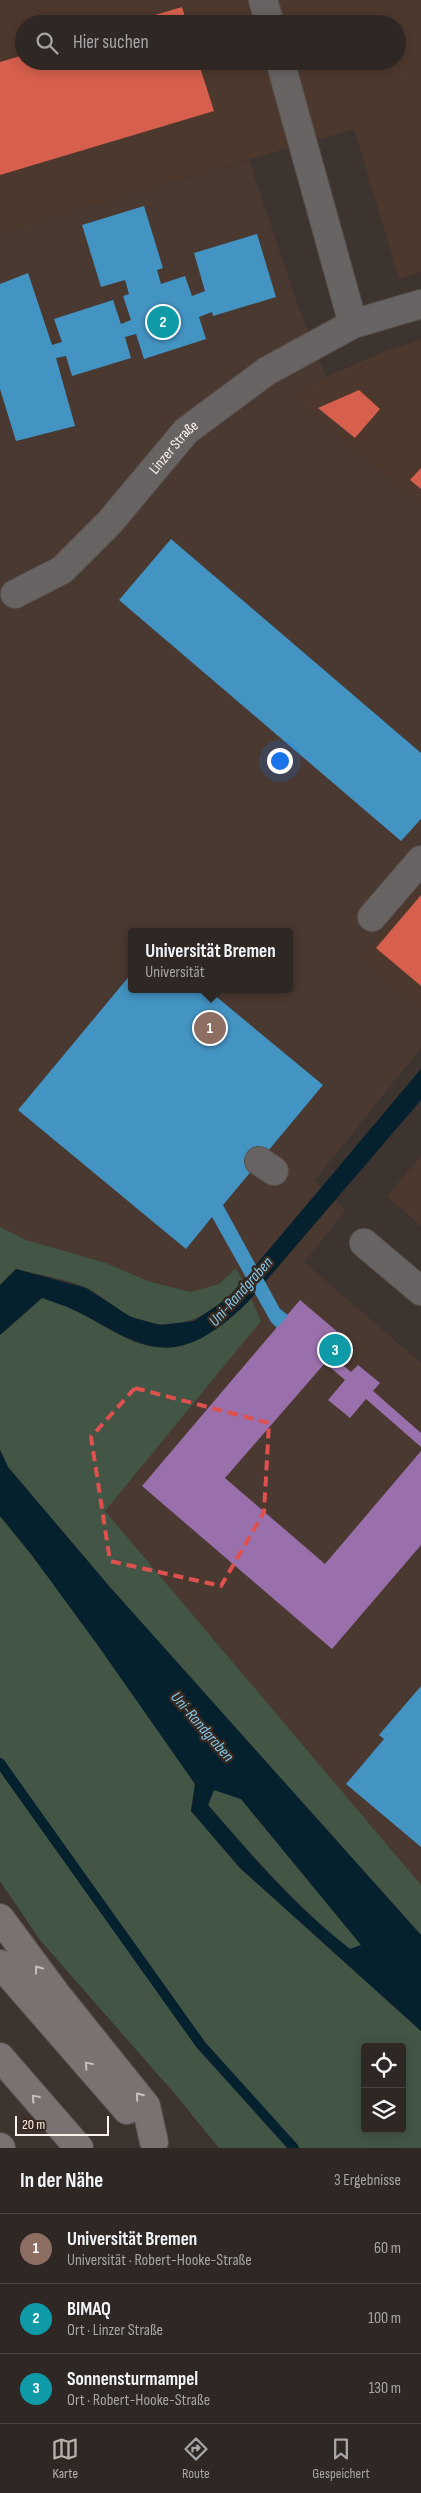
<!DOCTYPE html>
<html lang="de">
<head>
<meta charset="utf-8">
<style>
  :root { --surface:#2e2724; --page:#362f2c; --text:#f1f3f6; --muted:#a7a5a6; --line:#494441; --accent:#bab0aa }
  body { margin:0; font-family:"Sofia Sans Condensed",sans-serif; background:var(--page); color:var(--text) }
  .controls { position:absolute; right:15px; bottom:15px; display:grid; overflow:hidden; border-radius:5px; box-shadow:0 2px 12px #0003 }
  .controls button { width:45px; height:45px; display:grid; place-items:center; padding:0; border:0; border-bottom:1px solid var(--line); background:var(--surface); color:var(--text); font:25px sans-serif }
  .scale { position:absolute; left:15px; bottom:12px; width:94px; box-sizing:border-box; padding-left:5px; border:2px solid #fdf3ec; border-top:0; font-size:14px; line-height:18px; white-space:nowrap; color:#fdf3ec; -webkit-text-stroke:4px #382920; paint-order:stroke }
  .you { position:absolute; left:279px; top:760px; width:18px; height:18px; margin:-12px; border:4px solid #fff; border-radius:50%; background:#1a73e8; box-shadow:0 0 0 8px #1a73e833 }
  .badge { display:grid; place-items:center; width:32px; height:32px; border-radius:50%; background:var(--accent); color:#fff; font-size:16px; font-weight:700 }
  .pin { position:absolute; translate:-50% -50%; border:2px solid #fff; box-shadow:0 1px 5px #0006 }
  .popup { position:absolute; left:128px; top:928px; width:165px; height:65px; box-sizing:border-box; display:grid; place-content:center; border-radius:5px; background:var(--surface); filter:drop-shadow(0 1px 4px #0005); font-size:16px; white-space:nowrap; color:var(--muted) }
  .popup b { font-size:19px; color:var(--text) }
  .popup::after { content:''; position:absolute; left:50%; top:100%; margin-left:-10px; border:10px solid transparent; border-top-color:var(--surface) }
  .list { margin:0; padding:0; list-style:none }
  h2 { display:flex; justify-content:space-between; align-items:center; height:65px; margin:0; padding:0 20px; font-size:21px }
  h2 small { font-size:16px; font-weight:400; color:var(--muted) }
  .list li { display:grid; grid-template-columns:32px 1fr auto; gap:15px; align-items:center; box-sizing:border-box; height:70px; padding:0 20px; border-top:1px solid var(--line) }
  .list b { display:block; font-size:19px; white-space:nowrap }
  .list p { margin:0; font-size:16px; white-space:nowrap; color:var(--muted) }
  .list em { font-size:16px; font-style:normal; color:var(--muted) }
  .icon { flex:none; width:28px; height:28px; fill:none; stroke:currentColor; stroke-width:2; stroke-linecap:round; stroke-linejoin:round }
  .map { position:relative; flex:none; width:421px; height:2148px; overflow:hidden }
  .search { position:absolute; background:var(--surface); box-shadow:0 2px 12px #0003; left:15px; right:15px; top:15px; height:55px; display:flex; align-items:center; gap:12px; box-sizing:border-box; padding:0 18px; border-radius:28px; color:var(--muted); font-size:19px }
  .sheet { height:275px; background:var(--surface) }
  nav { display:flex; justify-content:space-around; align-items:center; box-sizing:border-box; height:70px; border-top:1px solid var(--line); background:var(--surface); font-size:14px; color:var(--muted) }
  nav a { display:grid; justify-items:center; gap:2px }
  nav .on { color:var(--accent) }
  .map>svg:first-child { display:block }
</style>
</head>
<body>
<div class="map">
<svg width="421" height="2148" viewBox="0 0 421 2148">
  <rect width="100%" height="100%" fill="#3d3430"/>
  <path fill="#4d382d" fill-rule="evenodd" d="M0,0H421V272L399,279L354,129L0,232ZM24,24H397V61H24Z
    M421,340V504L294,397L326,377L388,350Z
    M421,883V1008L360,957Z
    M421,1156V1226L387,1196Z"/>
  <path fill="#4a3931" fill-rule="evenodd" d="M249,160L299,309L326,377L294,397L421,504V883L360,957L421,1008V1048L314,1181L346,1210L304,1262L421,1363V1885L105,1511L261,1321L237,1268L219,1284L190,1292L148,1281L106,1263L26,1240L0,1227V232ZM131,932H289V989H131Z"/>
  <path fill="#435646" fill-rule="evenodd" d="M0,1227L26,1240L106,1263L148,1281L190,1292L219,1284L236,1268L243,1281C212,1316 178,1336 132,1317C116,1310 103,1296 87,1288C66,1279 39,1275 16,1269L0,1285Z
    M42,1298C53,1302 64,1305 74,1310C100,1322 127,1344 155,1347C192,1350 228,1325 251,1298L261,1321L105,1511L421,1885V1935L109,1586L8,1467L0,1450V1335Z
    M0,1516C70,1601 134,1693 195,1784L191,1811L240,1868L421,2031V2148H219L175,2094L40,1940L0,1881ZM365,2047H402V2129H365Z
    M214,1790L241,1799L361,1945L350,1949C296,1907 253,1856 208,1805Z"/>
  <path fill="#05212e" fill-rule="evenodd" d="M421,1069V1100L247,1303C228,1320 209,1338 184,1345C145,1357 107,1325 74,1310C64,1305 53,1302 42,1298L0,1335V1285L16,1269L86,1288L131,1317L160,1325L194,1321L228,1298Z
    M0,1450L8,1467L109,1586L421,1935V2031L240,1868L191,1811L195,1784L99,1647L31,1554L0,1516ZM214,1790L241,1799L361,1945L350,1949C296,1907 253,1857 208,1805Z"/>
  <path fill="#d6604d" d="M182,7L187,24H127V23Z
    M24,55V61H198L214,111L0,175V62Z
    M359,390L380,409L355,438L318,408Z
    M421,468V489L410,480Z
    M421,895V986L376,948Z"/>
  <path fill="#9970ab" d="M300,1300L346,1339L331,1355L351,1372L358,1365L380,1383L373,1391L421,1433V1447L366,1399L350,1418L328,1400L345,1380L325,1363L225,1478L325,1564L421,1451V1545L332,1649L142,1486Z"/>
  <path fill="#4393c3" d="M144,206L163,268L157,270L161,284L185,276L192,296L205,291L194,253L257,234L276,297L213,316L212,312L199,317L206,339L144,359L136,334L125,337L131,358L72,376L66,356L56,358L75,426L16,441L0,389V284L28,273L52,345L62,342L54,319L113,300L121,324L131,320L123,296L129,294L125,280L101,287L82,225Z
    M171,539L421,753V819L401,841L119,600Z
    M131,974V989H207L323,1085L223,1205L280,1309L288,1315L277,1328L271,1322L212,1217L186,1249L18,1110Z
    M421,1686V1847L346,1784L384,1739L379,1735Z"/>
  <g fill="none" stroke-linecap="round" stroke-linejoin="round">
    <path stroke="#05212e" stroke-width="10" d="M0,1763L201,2045L294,2148"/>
    <g stroke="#57504b" stroke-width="30">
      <g id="minor">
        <path d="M263,0L270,24"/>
        <path d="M280,61L353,324"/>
        <path id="s1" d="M15,594L62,570L110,522L186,431L267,371L353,324L421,304"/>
        <path d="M372,917L421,860"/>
        <path d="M259,1161L274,1171"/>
        <path d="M364,1243L421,1291"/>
      </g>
    </g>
    <g stroke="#57504b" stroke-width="30">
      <path id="highway" d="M0,1918L57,1995L146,2106L154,2142
        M0,1964L127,2110
        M0,2057L79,2148
        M0,2147L1,2148"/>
    </g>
    <use href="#minor" stroke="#696464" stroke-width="28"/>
    <use href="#highway" stroke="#797271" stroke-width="28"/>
  </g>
  <defs><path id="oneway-chevron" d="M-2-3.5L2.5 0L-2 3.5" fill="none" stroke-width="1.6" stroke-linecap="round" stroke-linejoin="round" transform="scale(1.25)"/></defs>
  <g stroke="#c8bfbb">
    <use href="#oneway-chevron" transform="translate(38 1969) rotate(-126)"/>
    <use href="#oneway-chevron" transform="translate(88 2065) rotate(-131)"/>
    <use href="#oneway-chevron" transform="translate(139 2096) rotate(-129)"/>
    <use href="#oneway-chevron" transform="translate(35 2098) rotate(-131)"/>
  </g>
  <path fill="none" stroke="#de514f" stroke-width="4" stroke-dasharray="10 6" stroke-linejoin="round" d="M135,1388L269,1423L264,1512L221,1586L110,1561L91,1437Z"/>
  <g text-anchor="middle" stroke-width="5" stroke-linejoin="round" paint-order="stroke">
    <g font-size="15" fill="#fdf3ec" stroke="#382920">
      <text dy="5" stroke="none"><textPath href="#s1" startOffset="219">Linzer Straße</textPath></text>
    </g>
    <g font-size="16" font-style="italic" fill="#81cbf0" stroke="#382920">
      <text transform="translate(240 1291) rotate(-48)" y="6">Uni-Randgraben</text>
      <text transform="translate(203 1726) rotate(49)" y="6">Uni-Randgraben</text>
    </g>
  </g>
</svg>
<div class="controls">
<button><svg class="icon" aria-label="locate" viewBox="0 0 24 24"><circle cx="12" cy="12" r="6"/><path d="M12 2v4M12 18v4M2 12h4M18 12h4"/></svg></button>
<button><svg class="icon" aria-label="layers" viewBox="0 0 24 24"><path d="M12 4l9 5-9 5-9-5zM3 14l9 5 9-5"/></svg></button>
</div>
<div class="scale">20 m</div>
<div class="you"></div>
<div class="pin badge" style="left:210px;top:1028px;background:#8d6e63">1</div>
<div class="popup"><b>Universität Bremen</b>Universität</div>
<div class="pin badge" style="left:163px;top:322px;background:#0f9aa8">2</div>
<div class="pin badge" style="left:335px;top:1350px;background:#0f9aa8">3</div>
<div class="search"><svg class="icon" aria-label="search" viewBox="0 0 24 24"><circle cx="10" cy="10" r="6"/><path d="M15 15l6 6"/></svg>Hier suchen</div>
</div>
<section class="sheet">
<h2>In der Nähe<small>3 Ergebnisse</small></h2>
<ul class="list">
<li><span class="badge" style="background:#8d6e63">1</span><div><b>Universität Bremen</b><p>Universität · Robert-Hooke-Straße</p></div><em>60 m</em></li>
<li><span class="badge" style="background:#0f9aa8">2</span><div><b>BIMAQ</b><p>Ort · Linzer Straße</p></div><em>100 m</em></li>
<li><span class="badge" style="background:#0f9aa8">3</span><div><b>Sonnensturmampel</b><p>Ort · Robert-Hooke-Straße</p></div><em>130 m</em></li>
</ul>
</section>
<nav>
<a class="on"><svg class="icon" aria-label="map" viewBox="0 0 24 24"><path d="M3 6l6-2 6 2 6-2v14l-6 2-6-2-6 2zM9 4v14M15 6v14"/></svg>Karte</a>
<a><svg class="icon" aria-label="directions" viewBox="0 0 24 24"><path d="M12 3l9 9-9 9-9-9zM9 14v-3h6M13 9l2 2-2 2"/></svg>Route</a>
<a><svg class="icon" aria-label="saved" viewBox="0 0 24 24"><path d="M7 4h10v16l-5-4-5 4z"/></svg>Gespeichert</a>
</nav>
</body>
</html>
